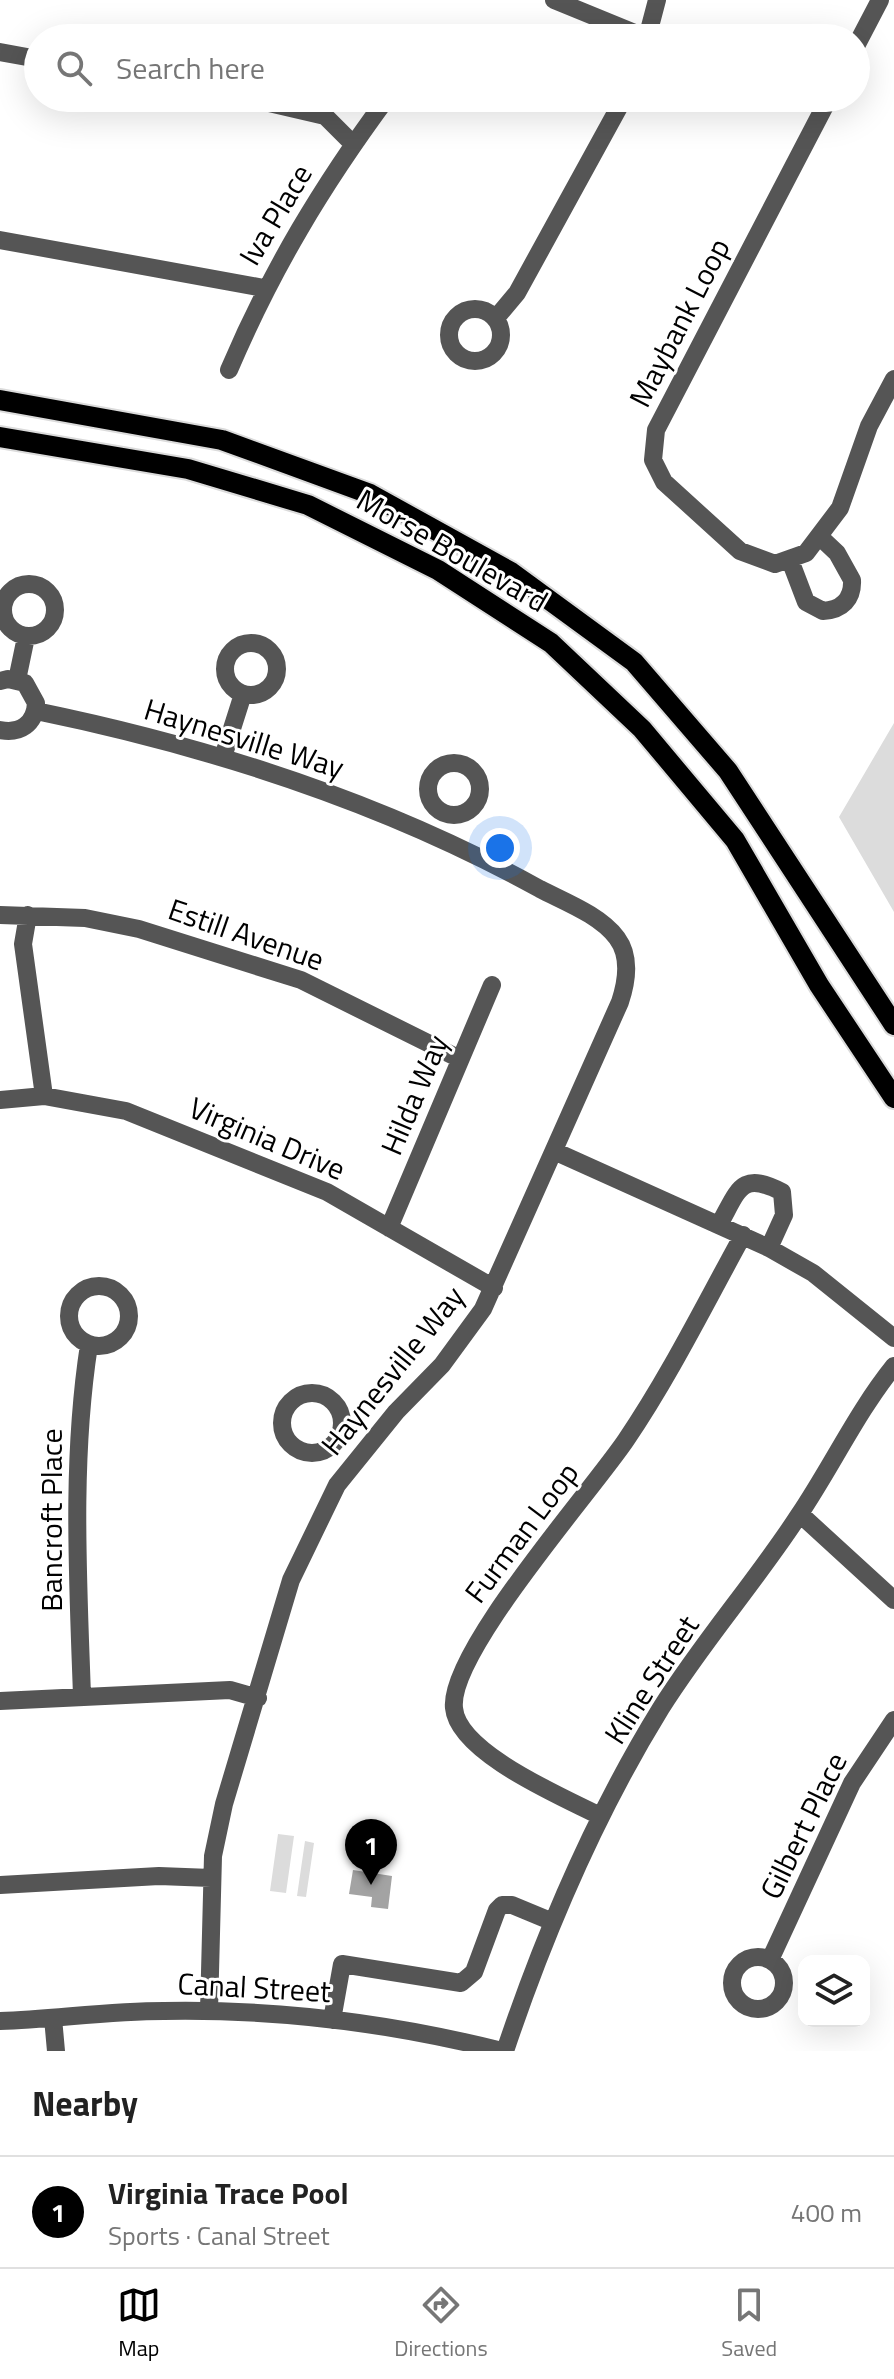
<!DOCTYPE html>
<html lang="en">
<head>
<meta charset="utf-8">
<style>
  :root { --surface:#fff; --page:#f2f2f2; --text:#222; --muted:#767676; --line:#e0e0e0; --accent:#000 }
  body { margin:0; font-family:"Titillium Web",sans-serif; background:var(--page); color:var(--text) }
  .controls { position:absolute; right:24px; bottom:24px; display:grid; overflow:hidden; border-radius:16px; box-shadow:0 8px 32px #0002 }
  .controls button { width:72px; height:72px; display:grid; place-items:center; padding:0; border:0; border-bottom:2px solid var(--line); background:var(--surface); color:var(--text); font:40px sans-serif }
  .you { position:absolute; left:500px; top:848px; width:28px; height:28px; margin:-20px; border:6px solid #fff; border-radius:50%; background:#1a73e8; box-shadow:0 0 0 12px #1a73e833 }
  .badge { display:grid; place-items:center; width:52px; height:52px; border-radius:50%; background:var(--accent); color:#fff; font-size:26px; font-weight:700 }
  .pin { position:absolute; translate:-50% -66px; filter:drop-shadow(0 2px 4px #0008) }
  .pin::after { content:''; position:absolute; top:42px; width:28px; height:24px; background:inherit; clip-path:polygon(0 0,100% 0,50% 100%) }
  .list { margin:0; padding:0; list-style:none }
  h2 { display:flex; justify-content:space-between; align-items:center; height:104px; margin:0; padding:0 32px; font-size:34px }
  h2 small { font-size:26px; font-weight:400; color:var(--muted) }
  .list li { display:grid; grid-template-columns:52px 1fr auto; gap:24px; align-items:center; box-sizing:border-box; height:112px; padding:0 32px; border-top:2px solid var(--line) }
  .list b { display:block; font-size:30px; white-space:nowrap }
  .list p { margin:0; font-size:26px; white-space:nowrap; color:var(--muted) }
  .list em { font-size:26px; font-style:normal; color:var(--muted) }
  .icon { flex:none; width:44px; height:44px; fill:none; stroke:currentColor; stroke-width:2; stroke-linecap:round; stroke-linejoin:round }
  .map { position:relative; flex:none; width:894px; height:2051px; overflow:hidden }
  .search { position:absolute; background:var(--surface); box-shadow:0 8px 32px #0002; left:24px; right:24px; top:24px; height:88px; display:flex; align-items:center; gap:20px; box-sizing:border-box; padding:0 28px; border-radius:44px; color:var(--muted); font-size:30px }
  .sheet { height:216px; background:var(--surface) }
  nav { display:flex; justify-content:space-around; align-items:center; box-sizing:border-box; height:112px; border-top:2px solid var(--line); background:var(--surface); font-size:22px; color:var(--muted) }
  nav a { display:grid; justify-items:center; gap:4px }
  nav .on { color:var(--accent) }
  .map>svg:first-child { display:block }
</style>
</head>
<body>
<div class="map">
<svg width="894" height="2051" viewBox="0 0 894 2051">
  <rect width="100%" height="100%" fill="#fff"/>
  <path fill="#dcdcdc" d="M894,723V912L839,817Z
    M278,1834L294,1836L286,1893L270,1891Z
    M305,1841L314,1843L306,1897L297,1896Z"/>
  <path fill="#a3a3a3" d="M353,1870L392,1876L388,1909L371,1907L372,1897L349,1894Z"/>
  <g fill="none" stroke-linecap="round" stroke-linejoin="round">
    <g stroke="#dbdbdb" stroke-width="24">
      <path id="major" d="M0,400L222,440L370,494L511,572L634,662L728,771L894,1025
        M0,437L188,469L308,505L438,570L551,643L642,729L735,840L819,985L894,1098"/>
    </g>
    <path stroke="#555" stroke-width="18" d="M554,0L647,38
      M647,38L657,0
      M856,46L880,0
      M0,52L38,59
      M248,98L325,116L353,144
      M829,98L656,430L653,460L664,482L740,551L775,564L806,553L840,508L869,426L894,379
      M0,240L264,288
      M449 335a26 26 0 1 1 52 0a26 26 0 1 1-52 0Z
      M496,318L517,293L624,98
      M229,370C272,269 322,186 387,98
      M790,560L806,602L823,611C842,610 853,599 852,580L837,553L820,537
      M3 610a26 26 0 1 1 52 0a26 26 0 1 1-52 0Z
      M225 669a26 26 0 1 1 52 0a26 26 0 1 1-52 0Z
      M17,680L26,637
      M0,681L8,679L25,683L36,703C35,724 20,734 0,730
      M36,711C211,747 383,802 540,889C565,902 600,915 617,938C631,957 627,981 620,1002L483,1309L442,1365L396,1412L337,1485L291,1580L224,1804L213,1856L209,2011
      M223,757L243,694
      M428 789a26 26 0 1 1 52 0a26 26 0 1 1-52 0Z
      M0,915L85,918L139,929L301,980L460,1059
      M28,915L23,944L44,1096
      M0,1100L44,1096L126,1111L327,1192L494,1288
      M554,1151L769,1248L813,1273L894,1338
      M720,1223C739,1189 741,1171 782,1192L784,1215L769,1248
      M389,1228L492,985
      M69 1316a30 30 0 1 1 60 0a30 30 0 1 1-60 0Z
      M282 1423a30 30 0 1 1 60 0a30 30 0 1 1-60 0Z
      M800,1514L894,1600
      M82,1696C78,1579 71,1461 89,1345
      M0,1701L230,1690L258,1698
      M600,1816C563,1797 458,1753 454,1708C448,1653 591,1492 626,1440C670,1375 705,1304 743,1235
      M0,1885L159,1876L211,1878
      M732 1983a26 26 0 1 1 52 0a26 26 0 1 1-52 0Z
      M770,1960L852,1783L894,1720
      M53,2018L56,2051
      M332,2020L342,1964L461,1983L474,1972L497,1910L502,1905H512L553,1922
      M0,2021C55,2019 109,2011 164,2011C278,2009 391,2023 502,2051
      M505,2051C545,1932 595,1815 661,1708C703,1641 756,1581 799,1515C832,1466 857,1412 894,1366"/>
    <use href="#major" stroke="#000" stroke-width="20"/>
  </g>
  <g text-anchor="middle" stroke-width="6" stroke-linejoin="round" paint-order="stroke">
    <g font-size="30" fill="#000" stroke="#fff">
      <text transform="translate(276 215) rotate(-59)" y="10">Iva Place</text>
      <text transform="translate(680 323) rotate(-63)" y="10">Maybank Loop</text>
      <text transform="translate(452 551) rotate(30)" y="10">Morse Boulevard</text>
      <text transform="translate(244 739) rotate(17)" y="10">Haynesville Way</text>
      <text transform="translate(246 935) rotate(19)" y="10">Estill Avenue</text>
      <text transform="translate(415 1095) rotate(-67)" y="10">Hilda Way</text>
      <text transform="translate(267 1139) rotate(23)" y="10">Virginia Drive</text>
      <text transform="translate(393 1371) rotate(-51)" y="10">Haynesville Way</text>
      <text transform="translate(52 1520) rotate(-90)" y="10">Bancroft Place</text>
      <text transform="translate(522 1533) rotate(-53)" y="10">Furman Loop</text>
      <text transform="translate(652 1680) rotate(-57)" y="10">Kline Street</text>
      <text transform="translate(804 1826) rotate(-64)" y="10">Gilbert Place</text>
      <text transform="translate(254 1988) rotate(3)" y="10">Canal Street</text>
    </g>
  </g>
</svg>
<div class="controls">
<button><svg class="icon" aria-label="layers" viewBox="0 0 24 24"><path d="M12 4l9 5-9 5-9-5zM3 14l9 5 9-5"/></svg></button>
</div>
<div class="you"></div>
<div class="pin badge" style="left:371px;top:1885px">1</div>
<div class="search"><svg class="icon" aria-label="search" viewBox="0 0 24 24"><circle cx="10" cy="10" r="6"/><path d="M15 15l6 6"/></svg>Search here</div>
</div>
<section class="sheet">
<h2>Nearby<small></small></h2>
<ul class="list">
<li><span class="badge">1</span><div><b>Virginia Trace Pool</b><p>Sports · Canal Street</p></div><em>400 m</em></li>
</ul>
</section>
<nav>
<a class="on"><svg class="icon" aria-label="map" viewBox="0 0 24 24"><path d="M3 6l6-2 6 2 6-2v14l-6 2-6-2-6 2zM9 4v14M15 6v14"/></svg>Map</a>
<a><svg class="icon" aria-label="directions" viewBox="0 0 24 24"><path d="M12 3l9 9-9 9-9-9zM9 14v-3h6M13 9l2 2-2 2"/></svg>Directions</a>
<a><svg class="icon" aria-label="saved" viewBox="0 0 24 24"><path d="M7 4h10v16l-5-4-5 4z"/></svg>Saved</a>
</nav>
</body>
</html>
